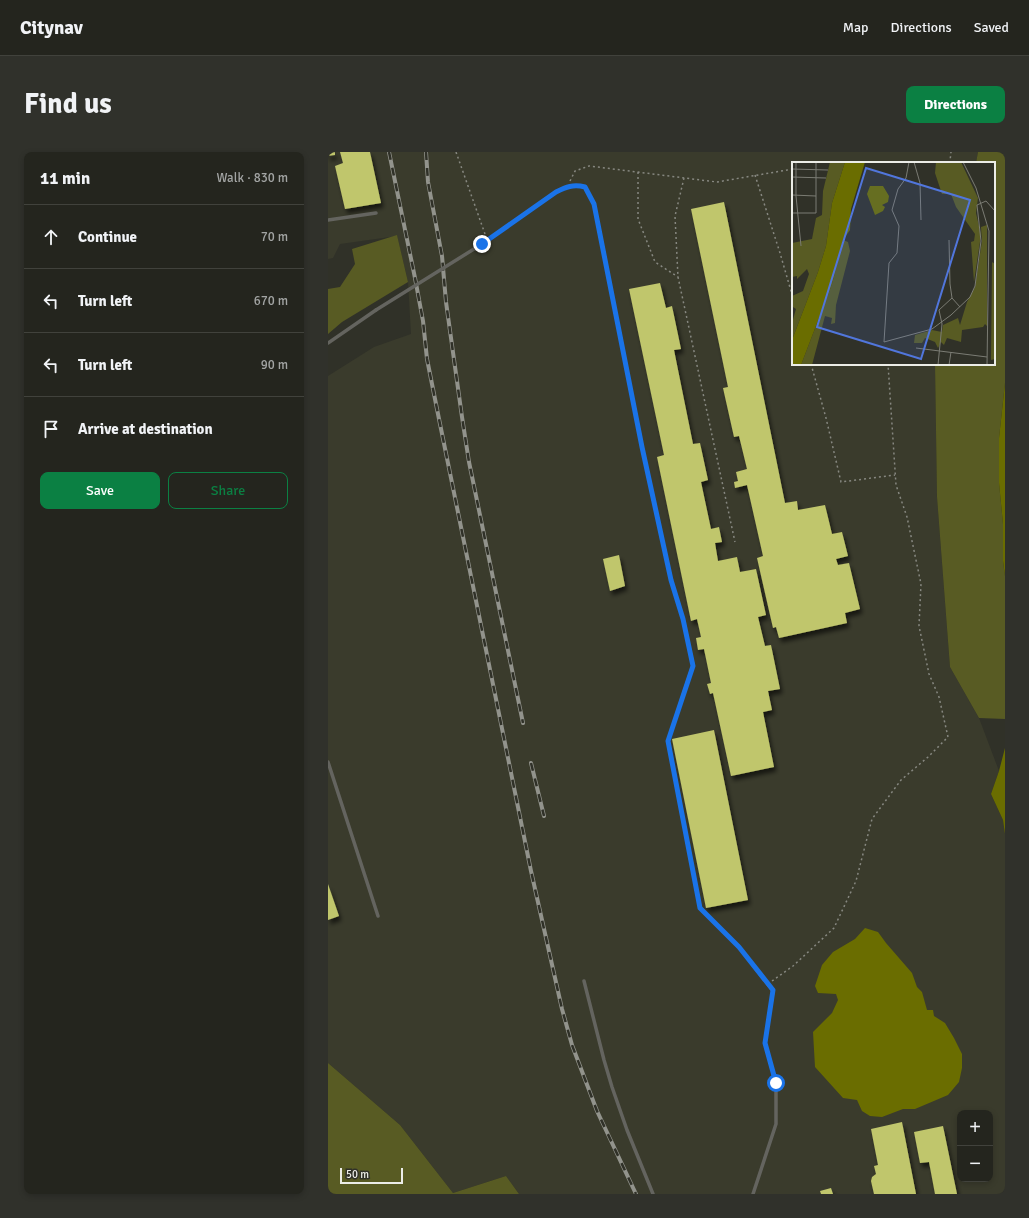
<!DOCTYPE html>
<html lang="en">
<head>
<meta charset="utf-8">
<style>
  :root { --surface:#24251e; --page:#30312b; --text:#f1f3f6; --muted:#a3a5a4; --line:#41423c; --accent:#0b8043 }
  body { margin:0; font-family:Signika,sans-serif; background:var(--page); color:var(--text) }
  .controls { position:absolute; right:12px; bottom:12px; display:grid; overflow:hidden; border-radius:8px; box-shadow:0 2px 6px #0003 }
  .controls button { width:36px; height:36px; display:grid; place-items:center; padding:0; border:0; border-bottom:1px solid var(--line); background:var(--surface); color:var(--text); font:20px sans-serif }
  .scale { position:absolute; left:12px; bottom:10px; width:63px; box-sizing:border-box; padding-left:4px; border:2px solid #ecede7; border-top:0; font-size:11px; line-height:14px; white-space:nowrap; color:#ecede7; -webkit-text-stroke:3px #303128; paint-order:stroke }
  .stop { position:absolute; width:12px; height:12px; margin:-9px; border:3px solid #1a73e8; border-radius:50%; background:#fff }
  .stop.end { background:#1a73e8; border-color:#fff; box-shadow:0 1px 4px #0008 }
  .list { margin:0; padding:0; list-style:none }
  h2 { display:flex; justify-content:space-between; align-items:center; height:52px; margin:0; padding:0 16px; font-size:17px }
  h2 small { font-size:13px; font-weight:400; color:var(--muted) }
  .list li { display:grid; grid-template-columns:26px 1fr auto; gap:12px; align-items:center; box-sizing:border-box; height:64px; padding:0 16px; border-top:1px solid var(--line) }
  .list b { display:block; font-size:15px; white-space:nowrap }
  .list em { font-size:13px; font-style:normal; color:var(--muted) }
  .actions { display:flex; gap:8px; padding:12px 16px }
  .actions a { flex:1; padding:9px 0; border:1px solid var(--accent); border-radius:8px; text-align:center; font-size:14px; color:var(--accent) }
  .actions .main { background:var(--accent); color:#fff }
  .icon { flex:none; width:22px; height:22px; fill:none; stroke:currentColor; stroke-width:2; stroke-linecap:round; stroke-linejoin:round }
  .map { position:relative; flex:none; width:677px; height:1042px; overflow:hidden; border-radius:8px }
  header { display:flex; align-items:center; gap:24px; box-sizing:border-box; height:56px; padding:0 20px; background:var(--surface); border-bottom:1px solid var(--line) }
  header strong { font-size:19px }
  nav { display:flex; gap:22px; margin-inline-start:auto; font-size:14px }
  .intro { display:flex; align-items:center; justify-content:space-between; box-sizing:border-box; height:96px; padding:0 24px }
  h1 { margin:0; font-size:28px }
  .button { padding:10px 18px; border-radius:8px; background:var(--accent); color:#fff; font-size:14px; font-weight:700 }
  main { display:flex; gap:24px; padding:0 24px }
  aside { flex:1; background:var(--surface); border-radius:8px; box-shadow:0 2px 6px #0003 }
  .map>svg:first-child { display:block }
</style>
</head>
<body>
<header>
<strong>Citynav</strong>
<nav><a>Map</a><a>Directions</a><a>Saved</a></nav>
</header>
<div class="intro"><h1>Find us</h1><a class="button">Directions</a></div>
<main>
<aside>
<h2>11 min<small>Walk · 830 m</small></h2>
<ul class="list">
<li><svg class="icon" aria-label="ahead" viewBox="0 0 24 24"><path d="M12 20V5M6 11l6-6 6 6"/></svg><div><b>Continue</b></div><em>70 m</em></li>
<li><svg class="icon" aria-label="left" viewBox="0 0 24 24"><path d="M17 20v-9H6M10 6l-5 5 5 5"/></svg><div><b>Turn left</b></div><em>670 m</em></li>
<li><svg class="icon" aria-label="left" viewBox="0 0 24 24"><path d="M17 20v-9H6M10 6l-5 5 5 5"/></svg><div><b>Turn left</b></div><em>90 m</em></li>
<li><svg class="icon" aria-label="arrive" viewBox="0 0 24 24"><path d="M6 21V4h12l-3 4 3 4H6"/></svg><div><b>Arrive at destination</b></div></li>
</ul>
<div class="actions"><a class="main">Save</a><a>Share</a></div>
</aside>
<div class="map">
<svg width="677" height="1042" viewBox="0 0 677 1042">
  <defs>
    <filter id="shadow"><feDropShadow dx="2.5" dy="4.5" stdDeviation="2" flood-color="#0009"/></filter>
  </defs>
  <rect width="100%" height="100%" fill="#303128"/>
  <path fill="#3a3b2c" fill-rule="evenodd" d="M0,0H650L648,11H465V212H607L609,345L622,515L651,566L671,619L663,642L675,668L677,682V1042H191L178,1024L125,1041L72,973L0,911V224L46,195L83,182L80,130L69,84L12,92L5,106L0,107ZM632,961H662V1027H632Z"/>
  <path fill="#585b23" d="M650,0H677V231L671,286V331L675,372V409L677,424V567L651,566L622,515L609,345L607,212H666V11H648Z
    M69,83L80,130L14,170L0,182V137L12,135L27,112L24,97Z
    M0,911L72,973L125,1041L178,1024L191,1042H0Z"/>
  <path fill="#6a6d00" d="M677,231V424L675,409V372L671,331V286Z
    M677,596V682L675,668L663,642L671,619Z
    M537,776L550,780L558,791L584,821L589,835L594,840L599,858H605L606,864L617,871L626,886L634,902V916L631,930L620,943L587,957H575L554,965L542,964L534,959L529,948L515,946L487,915L485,880L504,861L510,848L508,842L490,841L487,834L494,813L505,800L527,787Z"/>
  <path fill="#c0c66c" filter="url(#shadow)" d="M0,0H7V3L0,4Z
    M12,0H42L53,51L17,57L7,14L15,11Z
    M396,50L457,351L469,349L470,358L497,353L504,382L514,380L520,404L508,407L510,413L521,411L532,457L517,461L519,471L451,486L448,475L445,476L429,406L435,404L419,333L407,336L406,330L410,329L408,320L419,317L411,284L406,285L395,236L400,235L363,57Z
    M332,131L338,156L344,154L353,197L346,198L365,292L372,291L380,328L373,330L383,377L391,375L394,390L387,391L390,409L409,405L412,420L428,417L438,463L430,465L437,494L443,493L452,537L440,539L444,558L435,560L446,615L403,624L385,541L382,542L379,532L383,531L376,497L370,498L368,486L373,485L369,467L363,469L329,305L336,303L301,137Z
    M291,403L297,434L282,439L275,407Z
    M386,578L420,748L378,756L344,587Z
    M0,732L11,764L0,768Z
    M574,970L588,1042H546L543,1029L544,1025L548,1022L546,1014L550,1013L543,977Z
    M615,974L629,1042H607L601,1010L592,1011L586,980Z
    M503,1036L505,1042H493L492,1039Z"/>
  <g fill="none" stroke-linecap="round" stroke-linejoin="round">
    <path stroke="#878881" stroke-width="1.5" stroke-dasharray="2 3" stroke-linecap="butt" d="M128,0L157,82
      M621,11L622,9L623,0
      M310,20V67L327,110L350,125
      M427,23L452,101L465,146
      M356,26L347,64L350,125L407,390
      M242,29L247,19L261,14L389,30L465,17
      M483,212L498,266L513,330L567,323
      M444,829L465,814L506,776L528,729L544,667L573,628L600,605L620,585L611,545L601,522L591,474L593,432L579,365L568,333L560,212"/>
    <path stroke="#64645f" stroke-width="3.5" d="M0,68L48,61
      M154,92L228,40C238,35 245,32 257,35L266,52L314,295L343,428L355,467L365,513L340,589L372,756L411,795L445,839L437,891L448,931V972L425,1042
      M0,191L48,158
      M0,610L50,764
      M256,829L276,908L284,935L299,978L325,1042"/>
    <g stroke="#92938c" stroke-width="4">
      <path id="rail" d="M61,0L87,126L95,169L99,207L111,267L203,719L234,857L244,893L269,959L308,1042
        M98,0L100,30L114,104L118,150L134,265L141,310L195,571
        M203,611L216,664"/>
    </g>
    <use href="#rail" stroke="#303128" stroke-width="2.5" stroke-dasharray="8" stroke-linecap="butt"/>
    <path stroke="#64645f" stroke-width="3.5" d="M48,158L154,92"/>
  </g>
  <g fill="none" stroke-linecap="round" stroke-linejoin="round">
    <path stroke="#1a73e8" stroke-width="5" d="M154,92L228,40C238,35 245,32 257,35L266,52L314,295L343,428L355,467L365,514L340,589L372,756L411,795L445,838L437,891L448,931"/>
  </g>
  <g transform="translate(464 10)">
    <rect width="203" height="203" fill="#303128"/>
    <path d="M38,0H53L40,41L34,84L26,110L0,178V161L4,147L1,145L0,134L11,129L17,112L15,107L5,117V114L0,115V81L20,77L24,56L30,53L31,29ZM144,0H169L186,36L184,51L189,73L182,120L179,80L182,79L183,72L164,45L159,32H150L143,11ZM195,63V164L193,162L191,165L170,168L169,180L155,176L152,183L149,180L146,186L143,180L133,176L130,181H122L123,173L140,168L150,170L151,163L166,156L168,163L175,140L183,125L190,79L189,65ZM51,78L56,80L58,89L44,143L43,161L39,162L40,156L33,154L20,203H9L40,122ZM200,100L203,102V197L199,198Z" fill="#585b23"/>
    <path d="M53,0H73L59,47L58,68L51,78L40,122L9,203H0V178L26,110L34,84L40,41ZM78,24H91L97,34L96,40L90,43L93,45L91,49L83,53L75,32Z" fill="#6a6d00"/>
    <path fill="none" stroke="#7b7c74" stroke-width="1" d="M4,0V34L9,84M117,0L114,16L106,27L100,48L107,64L105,91L97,101L92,180L140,167L159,153L178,135L183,124L189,79L185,43L194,39L203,49M122,0L128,21L129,58M171,0L184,26L197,69L195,203M0,7L36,8M0,15L34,16M0,33L24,34M0,51H24V0M157,78L158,122L160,136L168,145M124,186L195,195M146,203L150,162L147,148L160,136M157,203L159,190"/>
    <path fill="#5176dc" fill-opacity="0.15" stroke="#5176dc" stroke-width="2" d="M74,6L178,38L129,197L25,165Z"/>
    <rect width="203" height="203" fill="none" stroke="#ecede7" stroke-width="2"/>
  </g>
</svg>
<div class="controls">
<button>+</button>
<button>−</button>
</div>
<div class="scale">50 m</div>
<div class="stop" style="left:448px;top:931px"></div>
<div class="stop end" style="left:154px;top:92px"></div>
</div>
</main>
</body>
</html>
